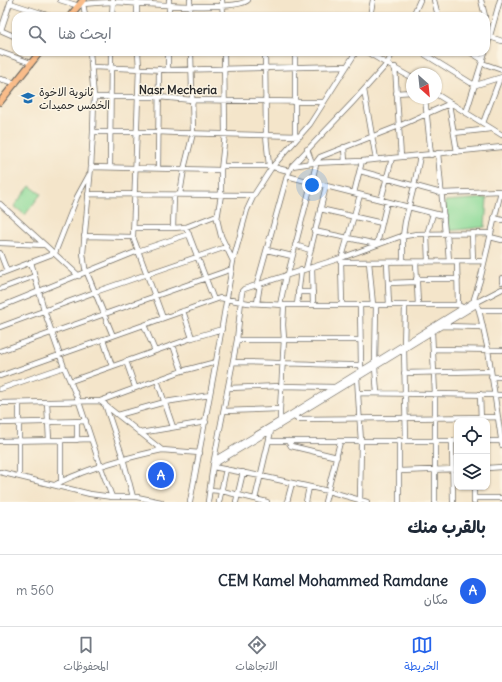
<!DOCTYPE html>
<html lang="ar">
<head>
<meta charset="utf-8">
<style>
  :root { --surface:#fff; --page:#f6f6f7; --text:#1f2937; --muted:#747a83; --line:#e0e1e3; --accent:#2563eb }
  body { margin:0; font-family:Delius,"Playpen Sans Arabic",sans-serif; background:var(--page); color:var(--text); direction:rtl }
  .controls { position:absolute; right:12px; bottom:12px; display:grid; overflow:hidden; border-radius:8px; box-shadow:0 1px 3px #0004 }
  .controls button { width:36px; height:36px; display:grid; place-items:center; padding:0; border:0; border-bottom:1px solid var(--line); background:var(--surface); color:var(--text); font:20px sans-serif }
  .compass { position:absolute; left:406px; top:68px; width:36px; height:36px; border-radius:50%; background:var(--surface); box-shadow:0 1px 3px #0004; rotate:153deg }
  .you { position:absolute; left:312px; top:185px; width:14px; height:14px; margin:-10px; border:3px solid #fff; border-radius:50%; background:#1a73e8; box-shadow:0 0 0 6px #1a73e833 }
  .badge { display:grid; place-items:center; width:26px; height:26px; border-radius:50%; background:var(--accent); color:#fff; font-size:13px; font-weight:700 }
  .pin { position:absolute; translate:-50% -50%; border:2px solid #fff; box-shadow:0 1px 4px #0006 }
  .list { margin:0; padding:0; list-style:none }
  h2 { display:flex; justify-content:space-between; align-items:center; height:52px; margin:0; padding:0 16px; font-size:17px }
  h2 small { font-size:13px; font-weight:400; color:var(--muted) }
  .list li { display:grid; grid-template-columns:26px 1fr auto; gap:12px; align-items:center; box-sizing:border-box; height:72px; padding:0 16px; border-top:1px solid var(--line) }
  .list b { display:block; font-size:15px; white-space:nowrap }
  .list p { margin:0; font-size:13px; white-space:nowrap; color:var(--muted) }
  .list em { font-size:13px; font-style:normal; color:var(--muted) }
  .icon { flex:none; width:22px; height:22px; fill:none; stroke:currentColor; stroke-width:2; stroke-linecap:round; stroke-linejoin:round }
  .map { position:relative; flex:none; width:502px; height:502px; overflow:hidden; direction:ltr }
  .search { position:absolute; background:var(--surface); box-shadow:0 1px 3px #0004; left:12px; right:12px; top:12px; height:44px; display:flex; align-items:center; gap:10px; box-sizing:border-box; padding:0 14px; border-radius:12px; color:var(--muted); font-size:15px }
  .sheet { height:124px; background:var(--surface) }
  nav { display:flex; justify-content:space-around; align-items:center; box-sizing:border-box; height:56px; border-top:1px solid var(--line); background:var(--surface); font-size:11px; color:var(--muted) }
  nav a { display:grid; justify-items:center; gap:2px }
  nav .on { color:var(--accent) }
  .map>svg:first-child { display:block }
</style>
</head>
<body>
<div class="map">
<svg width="502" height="502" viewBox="0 0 502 502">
  <rect width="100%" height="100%" fill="#fcf5e5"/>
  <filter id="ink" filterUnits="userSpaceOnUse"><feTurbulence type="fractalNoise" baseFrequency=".025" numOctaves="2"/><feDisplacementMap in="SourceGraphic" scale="8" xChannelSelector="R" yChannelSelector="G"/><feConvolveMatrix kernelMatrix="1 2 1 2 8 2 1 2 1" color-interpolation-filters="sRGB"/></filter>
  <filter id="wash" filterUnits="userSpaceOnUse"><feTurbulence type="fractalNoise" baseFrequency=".012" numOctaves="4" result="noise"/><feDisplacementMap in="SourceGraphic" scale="16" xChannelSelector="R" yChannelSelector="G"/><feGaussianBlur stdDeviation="0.9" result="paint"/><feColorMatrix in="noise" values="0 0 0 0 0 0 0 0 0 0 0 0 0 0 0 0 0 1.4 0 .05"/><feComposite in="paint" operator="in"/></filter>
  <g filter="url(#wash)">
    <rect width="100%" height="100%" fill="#f4e5ca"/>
    <path fill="#8cda98" stroke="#5c8262" d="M30,186L41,194L25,215L14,206Z
      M487,198L485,227L447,231L445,201Z"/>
  </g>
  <g filter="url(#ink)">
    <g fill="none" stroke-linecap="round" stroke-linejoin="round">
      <g stroke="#716c63" stroke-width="6">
        <path id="minor" d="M60,0L79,6
          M137,0V16
          M190,0V16
          M222,0L223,16
          M434,0L438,16
          M481,0L485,16
          M83,2L85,16
          M10,3L50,16
          M83,4C94,3 104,2 114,2C136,3 237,12 248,0
          M112,16L113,0
          M169,16V0
          M370,16L373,0
          M413,16L420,0
          M0,30L16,37
          M1,30L11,0
          M490,37L502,41
          M486,50L500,0
          M0,52L31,63
          M90,52L94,97L93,132L91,167L83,253L85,268L113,336
          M138,52L139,68L133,237L163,318
          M224,52L225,134L221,170V195L217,219L221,236L233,261
          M265,52L266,135L269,166
          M393,52L387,64L412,78
          M421,52L471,83L476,85L502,77
          M470,52L483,60
          M482,63L502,70
          M92,67L168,70L347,66
          M395,67L401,157
          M168,70V52
          M0,79L16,83
          M364,90L376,159
          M396,93L412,92
          M436,94L502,135
          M94,97H159L192,100L324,102
          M425,98L431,155
          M449,104L457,152
          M466,113L485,52
          M483,123L500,78
          M93,132H158L179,133L300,136
          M454,133L491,129
          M295,136V52
          M344,147L345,162
          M307,149L312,163
          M438,153L445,234
          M222,166H269L289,171
          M292,166L312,163L362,161L502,147
          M91,167L221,170
          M110,167L111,52
          M158,168L159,69
          M360,171L441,193L502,191
          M287,176L444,216
          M501,191L480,280L474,299L479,310L488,350L502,445
          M354,193L362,161
          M88,194L254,195
          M180,194L184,169L193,133L191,52
          M381,200L392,158
          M0,204L79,276
          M320,209L382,223
          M494,218L502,220
          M186,227L214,300
          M134,228H173L186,227L217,215
          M173,228L174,195
          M314,231L377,244L387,202
          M472,233L473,261
          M447,234L449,261
          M84,236L133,237
          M490,237L502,240
          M0,243L45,245
          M295,245L310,250
          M267,250L292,256
          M0,253L7,271
          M342,257L360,195
          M341,261L342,305
          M457,261L458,305
          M31,262L44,310L64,367L79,402L100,465L112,497
          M341,262L484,261
          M369,262L373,305
          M387,262L389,305
          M403,262V236L405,222L414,186L420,156
          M416,262L418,305
          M428,262L427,234L433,214
          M312,267L313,305
          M306,269L326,186
          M0,274L55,253L77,197L89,175
          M288,274L317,161L320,157L399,126L451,103
          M502,278V282
          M416,279H458
          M388,283L417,282
          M257,284L287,176L292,166L352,103L387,64L367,52
          M0,289L35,276
          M298,292H313
          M257,303L260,284
          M280,305L286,275
          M297,305L301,270
          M360,305L361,367
          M376,305L375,367L377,393
          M405,305L404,349L406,441
          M0,307L138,251L189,234
          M479,310H502
          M183,311L192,338
          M144,325L155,351
          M442,326L483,327
          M0,327L95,292L226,247
          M432,332L435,394V502
          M103,339L112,366
          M237,340H360
          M173,345L182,371
          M433,349L502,350
          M0,351L232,269
          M126,361L135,387
          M233,362C276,362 318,365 361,365
          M404,373L491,371
          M0,376L220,298L248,303L284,305H458L468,310
          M357,377L361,442L360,502
          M491,377H502
          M157,380L173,427
          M71,381L192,338L222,329
          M228,388L281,386L335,387
          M0,389L64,367
          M359,393L502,395
          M480,394L481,421
          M100,401L182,371L216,362
          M47,402L49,440
          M0,403L100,401L162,450L200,453
          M19,403V476
          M105,404L123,458L133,497
          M224,411L280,409
          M118,415L165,402L210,395
          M294,417L297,419L497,417
          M77,421V440
          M0,423L86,421
          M280,423V409L284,339L283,325L284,305
          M140,433L206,422
          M61,440V481
          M0,441L61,440L91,439
          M269,441H457
          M288,441L291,446L337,457
          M452,441L453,502
          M487,441H502
          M214,460L291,414L474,301H479L502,289
          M213,465L280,425L476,305L479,301
          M213,467L261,476L328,491L367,502
          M487,468L502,467
          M399,471L457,469
          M0,472L90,494L112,497H137L161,502
          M55,485C63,480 72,477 81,473C107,463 134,456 162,450
          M474,487V502
          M210,490L222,491L267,502
          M474,498H502
          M255,499L271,431
          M190,502L216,362L233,261L247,210L254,195L272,167L310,124L356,52
          M208,502L213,465L237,340L242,291L244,289L341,258L399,237L417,234L491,233
          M219,502L226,469
          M236,502L243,472
          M287,502L292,483
          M306,502L309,487
          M325,502L340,442
          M399,502V440"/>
      </g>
      <g stroke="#716c63" stroke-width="8">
        <path id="major" d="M70,16L83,0
          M0,102L40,52"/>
      </g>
      <use href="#minor" stroke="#fff" stroke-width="4.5"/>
      <use href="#major" stroke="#f9bc89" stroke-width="5.5"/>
    </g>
  </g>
  <defs>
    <g id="school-bare" transform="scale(1.08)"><path d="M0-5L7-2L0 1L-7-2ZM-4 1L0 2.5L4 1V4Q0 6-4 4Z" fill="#1f6fb2" stroke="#fcf5e5" stroke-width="2.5" paint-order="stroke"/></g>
  </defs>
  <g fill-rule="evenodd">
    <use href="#school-bare" x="28" y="98"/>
  </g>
  <g text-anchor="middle" stroke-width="3" stroke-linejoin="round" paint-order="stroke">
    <g font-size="11" fill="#2b2b2b" stroke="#fcf5e5" text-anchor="start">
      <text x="39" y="96">ثانوية الاخوة<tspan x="39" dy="13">الخمس حميدات</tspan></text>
    </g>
    <g font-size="12" font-weight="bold" fill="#2b2b2b" stroke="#fcf5e5">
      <text x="178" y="94">Nasr Mecheria</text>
    </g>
  </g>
</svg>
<div class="controls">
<button><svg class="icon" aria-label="locate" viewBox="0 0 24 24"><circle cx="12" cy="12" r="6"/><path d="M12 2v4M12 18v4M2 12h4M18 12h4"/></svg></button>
<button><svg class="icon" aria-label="layers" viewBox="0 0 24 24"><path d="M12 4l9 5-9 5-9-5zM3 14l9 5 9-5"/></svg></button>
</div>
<svg class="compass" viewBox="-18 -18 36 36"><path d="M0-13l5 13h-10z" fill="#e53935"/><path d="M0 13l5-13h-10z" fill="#747a83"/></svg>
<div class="you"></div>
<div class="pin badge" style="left:161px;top:475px">A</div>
<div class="search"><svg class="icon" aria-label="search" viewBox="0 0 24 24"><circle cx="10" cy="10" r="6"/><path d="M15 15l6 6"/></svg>ابحث هنا</div>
</div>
<section class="sheet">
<h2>بالقرب منك<small></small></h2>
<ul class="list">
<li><span class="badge">A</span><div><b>CEM Kamel Mohammed Ramdane</b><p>مكان</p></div><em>560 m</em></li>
</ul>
</section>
<nav>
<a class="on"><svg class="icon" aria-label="map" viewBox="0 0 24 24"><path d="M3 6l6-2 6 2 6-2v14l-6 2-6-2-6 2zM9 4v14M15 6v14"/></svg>الخريطة</a>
<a><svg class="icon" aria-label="directions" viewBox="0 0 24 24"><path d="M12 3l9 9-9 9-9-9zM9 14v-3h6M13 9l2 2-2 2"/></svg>الاتجاهات</a>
<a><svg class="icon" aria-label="saved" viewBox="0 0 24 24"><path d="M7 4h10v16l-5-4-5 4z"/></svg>المحفوظات</a>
</nav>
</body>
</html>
